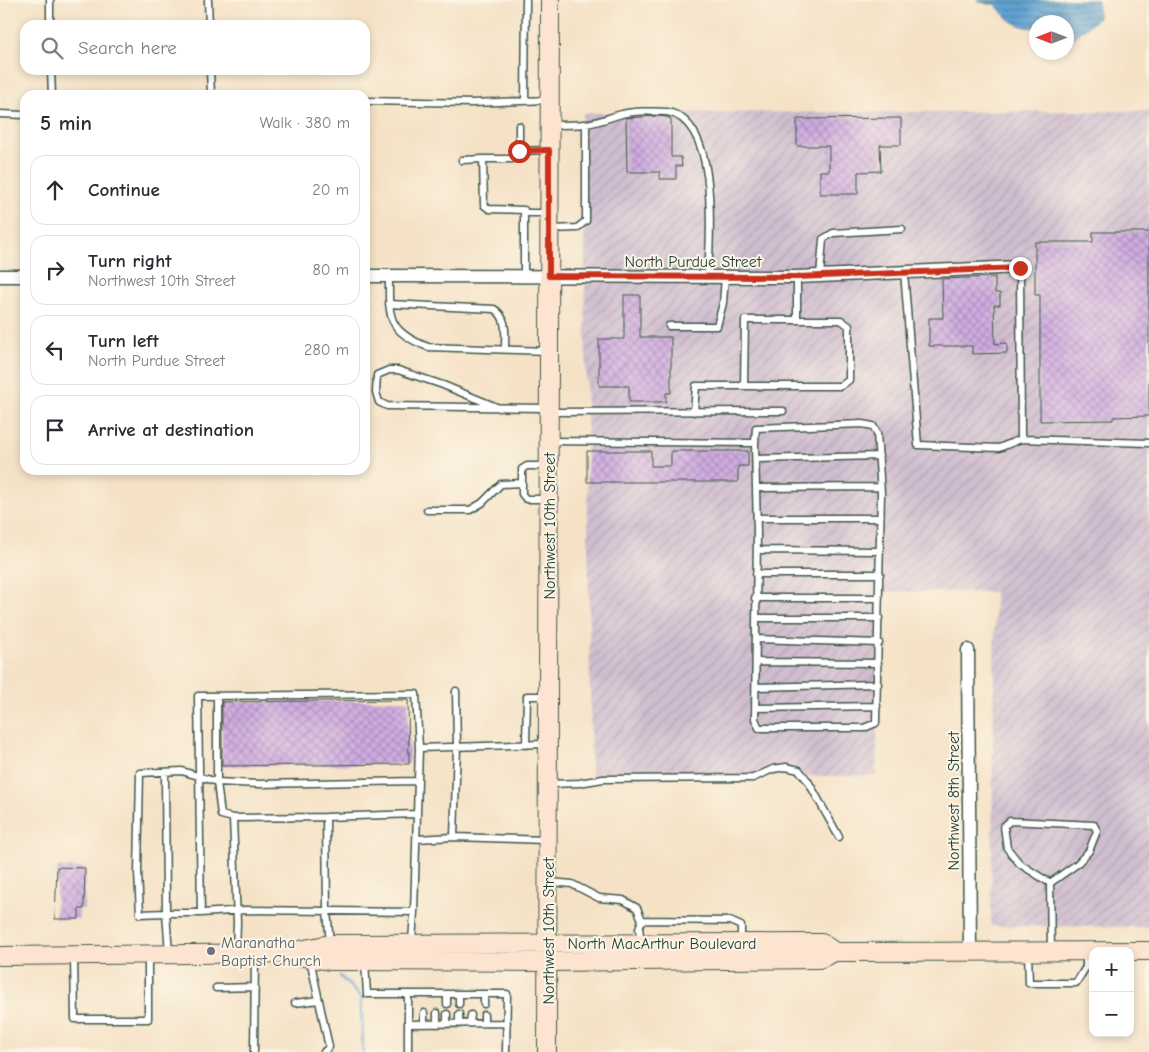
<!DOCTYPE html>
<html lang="en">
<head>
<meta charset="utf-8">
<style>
  :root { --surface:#fff; --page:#f7f7f7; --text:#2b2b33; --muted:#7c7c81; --line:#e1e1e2 }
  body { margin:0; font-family:"Comic Neue",sans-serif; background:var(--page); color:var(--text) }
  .controls { position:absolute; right:15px; bottom:15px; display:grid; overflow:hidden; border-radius:10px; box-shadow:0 2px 8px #0003 }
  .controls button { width:45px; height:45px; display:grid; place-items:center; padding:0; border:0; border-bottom:1px solid var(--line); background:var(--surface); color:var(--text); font:25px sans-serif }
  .compass { position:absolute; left:1029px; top:15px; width:45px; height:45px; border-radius:50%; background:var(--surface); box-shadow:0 2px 8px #0003; rotate:270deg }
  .stop { position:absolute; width:15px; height:15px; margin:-11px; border:4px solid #c8321e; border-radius:50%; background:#fff }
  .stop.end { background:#c8321e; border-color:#fff; box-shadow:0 1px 5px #0008 }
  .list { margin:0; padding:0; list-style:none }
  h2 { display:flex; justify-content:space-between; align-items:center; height:65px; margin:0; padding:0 20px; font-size:21px }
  h2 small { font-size:16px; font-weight:400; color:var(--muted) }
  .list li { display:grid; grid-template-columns:32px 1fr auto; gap:15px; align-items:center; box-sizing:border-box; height:70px; margin:0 10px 10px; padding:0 10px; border:1px solid var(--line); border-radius:15px }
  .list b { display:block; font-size:19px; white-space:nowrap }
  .list p { margin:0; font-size:16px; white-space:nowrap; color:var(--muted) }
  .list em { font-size:16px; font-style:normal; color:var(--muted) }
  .icon { flex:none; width:28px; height:28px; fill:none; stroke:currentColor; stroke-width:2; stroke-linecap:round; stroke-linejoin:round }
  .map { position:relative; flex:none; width:1149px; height:1052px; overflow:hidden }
  .search { position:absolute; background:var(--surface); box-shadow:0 2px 8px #0003; left:20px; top:20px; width:350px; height:55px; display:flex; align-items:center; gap:12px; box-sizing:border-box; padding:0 18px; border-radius:15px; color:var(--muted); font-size:19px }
  .panel { position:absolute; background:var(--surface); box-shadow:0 2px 8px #0003; left:20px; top:90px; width:350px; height:385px; border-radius:15px }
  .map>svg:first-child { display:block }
</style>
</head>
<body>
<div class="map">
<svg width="1149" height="1052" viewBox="0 0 1149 1052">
  <defs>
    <pattern id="industrial-furrows" width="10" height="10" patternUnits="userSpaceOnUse" patternTransform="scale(1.25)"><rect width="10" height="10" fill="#cfbdcf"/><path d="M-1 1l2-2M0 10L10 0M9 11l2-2" fill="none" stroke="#b1a3b2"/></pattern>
    <pattern id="water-rules" width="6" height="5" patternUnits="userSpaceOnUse" patternTransform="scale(1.25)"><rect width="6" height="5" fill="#5ea1d2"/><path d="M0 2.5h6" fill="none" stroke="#4d84ab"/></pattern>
    <pattern id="building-cross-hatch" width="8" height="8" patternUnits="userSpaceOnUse" patternTransform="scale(1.25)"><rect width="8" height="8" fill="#d0ace1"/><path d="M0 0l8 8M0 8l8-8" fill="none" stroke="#a88db7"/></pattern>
  </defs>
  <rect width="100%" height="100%" fill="#fcf5e5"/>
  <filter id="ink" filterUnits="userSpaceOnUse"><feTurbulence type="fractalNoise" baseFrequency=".02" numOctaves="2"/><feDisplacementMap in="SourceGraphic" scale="10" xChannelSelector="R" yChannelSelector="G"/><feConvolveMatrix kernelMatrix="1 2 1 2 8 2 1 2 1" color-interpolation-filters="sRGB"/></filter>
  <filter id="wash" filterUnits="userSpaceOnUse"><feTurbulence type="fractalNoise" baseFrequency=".0096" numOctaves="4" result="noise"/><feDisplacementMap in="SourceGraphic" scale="20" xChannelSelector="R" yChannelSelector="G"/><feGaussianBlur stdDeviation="1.12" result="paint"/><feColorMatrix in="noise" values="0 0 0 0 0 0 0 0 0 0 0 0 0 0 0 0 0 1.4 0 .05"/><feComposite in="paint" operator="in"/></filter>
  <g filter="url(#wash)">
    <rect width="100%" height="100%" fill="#f5e2c6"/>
    <path fill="url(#industrial-furrows)" d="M1149,111V927L991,926L995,592H881L876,776H591L583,113Z"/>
    <path fill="url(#water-rules)" stroke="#3e6f83" d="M976,0H1098V18C1090,26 1081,30 1074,38L1067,36L1066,22H1036V27C1019,30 1005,17 995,4H987Z"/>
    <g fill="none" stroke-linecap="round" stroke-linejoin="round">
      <path stroke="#5ea1d2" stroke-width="3" d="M340,976L361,997L363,1052"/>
    </g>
    <g id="blocks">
      <path fill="url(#building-cross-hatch)" d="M657,116L666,117L671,119V157H681L682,166H676V179H660V172H627L626,118Z
        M901,118V145H880L881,171L858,172V194H820V171H829V146H797V119Z
        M1093,232H1149V416L1113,417V420L1040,421V295H1035V242H1093Z
        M995,277V293H1000V305H994L995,344L1007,343V353L972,354V346H929V318H943L942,279Z
        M624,295H640V337H671V393H666V402H629V386H599V339H624Z
        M587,451H651V466H671V451H748V466H738V482H587Z
        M408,700L409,764L222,766V702Z
        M57,867L85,868L84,909H79V919H55Z"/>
    </g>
  </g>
  <g filter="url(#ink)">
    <use href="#blocks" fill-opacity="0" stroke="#3f564a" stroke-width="1"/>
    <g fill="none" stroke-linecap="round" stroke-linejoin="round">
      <g stroke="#3f564a" stroke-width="9">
        <path id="lane" d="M50,0V25
          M208,0L209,25
          M51,70L52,95
          M210,70L211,95
          M365,101L473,103L549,100
          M525,101L526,0
          M0,114L25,115
          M551,125C562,125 574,125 585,124C597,123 610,117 622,114C632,111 656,111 667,112C720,121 710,238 708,277
          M519,126V154L517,158L513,159H483L484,205L489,209L524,210V276
          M519,151L548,150
          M462,160L483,159
          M525,213H548
          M552,229L577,228L586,221V124
          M904,272L918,445L999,448L1021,439L1020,267
          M389,276C389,316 386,331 428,347L548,351
          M820,276L823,239L833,233L902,229
          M797,277V320
          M389,304L494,309C508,317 505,335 505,349
          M669,326H717L723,303L725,277
          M499,408L443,385L398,370H389L377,375L376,392L379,402L387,406C441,407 494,407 548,408
          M550,412L783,411
          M694,412L696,386H841L849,380V326L841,320H745L744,386
          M862,424L873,426L877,433L881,493L876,723L864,728H759L755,719L757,532L755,443L756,428Z
          M1021,439L1149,443
          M549,441L755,443
          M756,459L879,456
          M756,488L880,487
          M547,499H526L522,494V469L527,466H548
          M427,510H470L482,503L501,484L522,483
          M757,518H880
          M757,550L880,551
          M756,574H880
          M755,598H879
          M756,618H879
          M756,639L879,643
          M756,662L878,663
          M756,687L878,684
          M755,708L877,706
          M526,745L527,696H547
          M419,748L545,744
          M165,773L166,913H201L246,910L414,912L419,748L416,694L198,696L201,913
          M550,784L579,783L603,779L753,778L773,769L786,767L799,770L808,781L839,837
          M326,817L327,911L330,943
          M233,818L221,815L217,782L258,784L418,781
          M454,837L545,840
          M416,839L454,837L457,747L456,691
          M550,882L572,884L599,898L623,900L637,908L642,920
          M1050,883L1020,864L1007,848L1004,826L1010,821L1094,825L1097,831L1089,851L1077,864L1050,883L1051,950
          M641,941L639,928L642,920L730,921L741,926V942
          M412,942L414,912
          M1028,952L1029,983H1076L1086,967V954
          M169,953L166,913L140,914L138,872L140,773L182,771L217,782V696
          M236,953L237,922L233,818L326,817L416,814
          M74,957L75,1019H148V957
          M310,959L329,1047L324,1052
          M365,962L367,994H507L506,1052
          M216,988L255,987
          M408,994V1052
          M447,994V1004
          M459,995V1004
          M484,995V1004
          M295,1003L319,1000
          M424,1013V1024
          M437,1013V1024
          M447,1014V1024
          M459,1014V1024
          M484,1015V1023
          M470,1023L471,1015
          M408,1024L507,1023
          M254,1052L255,955"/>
      </g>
      <g stroke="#3f564a" stroke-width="15">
        <path id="street" d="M0,276H25
          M365,276L797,277L1020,267
          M968,650L970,951"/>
      </g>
      <g stroke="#3f564a" stroke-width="20">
        <path id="secondary" d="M294,951L331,944L822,943L835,952
          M0,956L277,953L331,961L548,962L819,959L835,952L1149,951
          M547,1052L550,0"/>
      </g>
      <use href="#lane" stroke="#fff" stroke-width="6"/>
      <use href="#street" stroke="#fff" stroke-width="12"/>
      <use href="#secondary" stroke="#fde4d1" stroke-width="18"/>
    </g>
  </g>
  <g fill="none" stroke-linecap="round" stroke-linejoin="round" filter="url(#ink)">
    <path stroke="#c8321e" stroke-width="6" d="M519,151L549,150V276L797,277L1020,268"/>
  </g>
  <circle fill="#6b7280" stroke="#fcf5e5" stroke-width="2" cx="211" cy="951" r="5"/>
  <g text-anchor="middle" stroke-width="4" stroke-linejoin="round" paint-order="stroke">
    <g font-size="16" fill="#1f3d34" stroke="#fcf5e5">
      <text x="693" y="267">North Purdue Street</text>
      <text transform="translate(549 526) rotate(-90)" y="6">Northwest 10th Street</text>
      <text transform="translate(953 801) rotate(-90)" y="6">Northwest 8th Street</text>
      <text transform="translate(548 931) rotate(-90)" y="6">Northwest 10th Street</text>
      <text x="662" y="949">North MacArthur Boulevard</text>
    </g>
    <g font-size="16" fill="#5b616d" stroke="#fcf5e5" text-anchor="start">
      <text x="221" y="948">Maranatha<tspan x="221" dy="18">Baptist Church</tspan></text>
    </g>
  </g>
</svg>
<div class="controls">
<button>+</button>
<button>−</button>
</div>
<svg class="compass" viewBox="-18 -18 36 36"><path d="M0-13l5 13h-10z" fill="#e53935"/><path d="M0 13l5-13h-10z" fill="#7c7c81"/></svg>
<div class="stop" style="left:519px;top:151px"></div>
<div class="stop end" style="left:1020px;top:268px"></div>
<div class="search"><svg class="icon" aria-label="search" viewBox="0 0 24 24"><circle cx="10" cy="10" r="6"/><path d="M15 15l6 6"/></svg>Search here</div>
<section class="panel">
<h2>5 min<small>Walk · 380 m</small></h2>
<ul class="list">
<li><svg class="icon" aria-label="ahead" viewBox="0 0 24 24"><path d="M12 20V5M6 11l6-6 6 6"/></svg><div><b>Continue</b></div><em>20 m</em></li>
<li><svg class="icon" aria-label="right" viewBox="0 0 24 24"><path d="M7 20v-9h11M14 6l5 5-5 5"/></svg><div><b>Turn right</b><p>Northwest 10th Street</p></div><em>80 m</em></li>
<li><svg class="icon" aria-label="left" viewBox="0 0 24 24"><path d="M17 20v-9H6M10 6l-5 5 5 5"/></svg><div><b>Turn left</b><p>North Purdue Street</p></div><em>280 m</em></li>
<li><svg class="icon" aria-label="arrive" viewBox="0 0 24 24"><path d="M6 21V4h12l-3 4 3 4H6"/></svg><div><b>Arrive at destination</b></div></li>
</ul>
</section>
</div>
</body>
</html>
